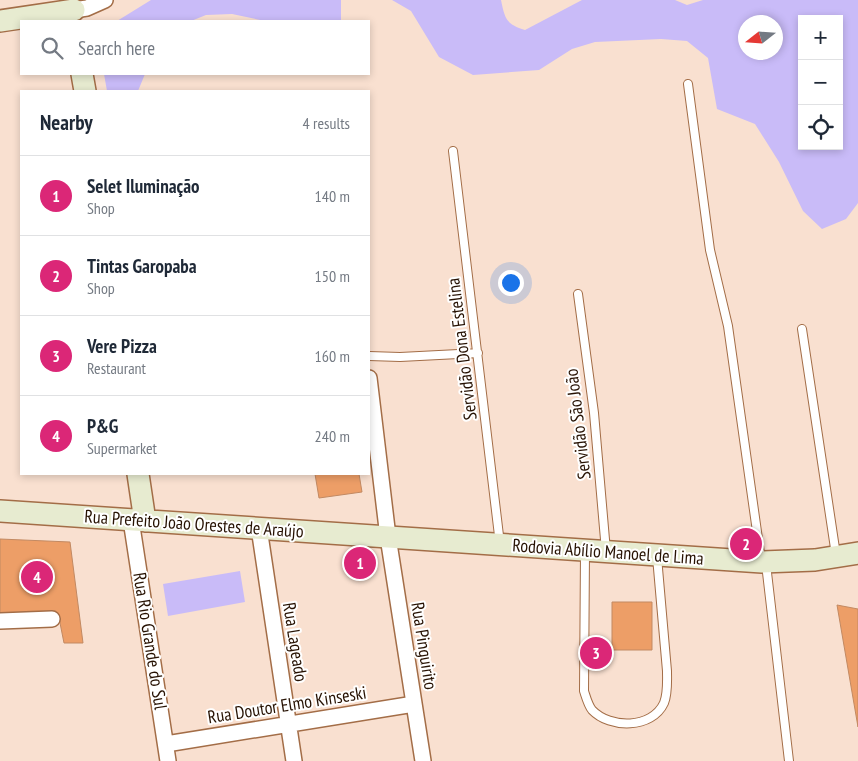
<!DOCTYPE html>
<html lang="en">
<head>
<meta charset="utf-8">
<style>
  :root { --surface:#fff; --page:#f2f2f3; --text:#1f2937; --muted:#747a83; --line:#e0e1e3; --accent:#db2777 }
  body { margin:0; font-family:"PT Sans Narrow",sans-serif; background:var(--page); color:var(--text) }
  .controls { position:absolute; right:15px; top:15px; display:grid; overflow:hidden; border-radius:0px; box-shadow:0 2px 8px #0003 }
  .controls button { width:45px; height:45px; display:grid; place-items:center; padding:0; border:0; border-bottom:1px solid var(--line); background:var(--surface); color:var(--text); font:25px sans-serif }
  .compass { position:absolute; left:738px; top:15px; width:45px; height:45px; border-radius:50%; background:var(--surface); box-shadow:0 2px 8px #0003; rotate:253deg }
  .you { position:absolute; left:510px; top:282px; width:18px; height:18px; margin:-12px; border:4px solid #fff; border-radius:50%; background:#1a73e8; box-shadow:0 0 0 8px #1a73e833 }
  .badge { display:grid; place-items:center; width:32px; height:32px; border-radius:50%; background:var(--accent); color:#fff; font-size:16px; font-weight:700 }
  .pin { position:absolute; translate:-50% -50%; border:2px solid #fff; box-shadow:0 1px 5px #0006 }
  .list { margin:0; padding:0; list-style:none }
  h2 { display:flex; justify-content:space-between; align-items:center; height:65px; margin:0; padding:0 20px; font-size:21px }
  h2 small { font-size:16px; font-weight:400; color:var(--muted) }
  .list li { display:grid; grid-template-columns:32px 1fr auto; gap:15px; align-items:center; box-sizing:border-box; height:80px; padding:0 20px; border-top:1px solid var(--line) }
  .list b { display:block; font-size:19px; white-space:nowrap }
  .list p { margin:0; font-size:16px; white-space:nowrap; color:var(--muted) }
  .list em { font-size:16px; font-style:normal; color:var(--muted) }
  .icon { flex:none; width:28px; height:28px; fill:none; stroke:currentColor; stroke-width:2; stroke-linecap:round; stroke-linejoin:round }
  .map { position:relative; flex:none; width:858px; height:761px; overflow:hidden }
  .search { position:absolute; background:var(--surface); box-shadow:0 2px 8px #0003; left:20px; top:20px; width:350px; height:55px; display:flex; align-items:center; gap:12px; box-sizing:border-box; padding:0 18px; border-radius:0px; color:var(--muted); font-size:19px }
  .panel { position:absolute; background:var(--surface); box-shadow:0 2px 8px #0003; left:20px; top:90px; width:350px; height:385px; border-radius:0px }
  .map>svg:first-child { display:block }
</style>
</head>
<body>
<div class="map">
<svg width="858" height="761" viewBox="0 0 858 761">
  <rect width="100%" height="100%" fill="#f9e0d0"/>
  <path fill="#c9bbf8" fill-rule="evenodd" d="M151,0H341V21H265L232,14L206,15L191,21H117Z
    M392,0H501C505,19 506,24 525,30L582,0H675L687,5L703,0H858V203L846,219L822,229L803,211L779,162L755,124L717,109L708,58L687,41L661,39L595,42L572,49L539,70L473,75L439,57L411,11ZM802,19H839V146H802ZM776,22V52H746V22Z
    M104,74H145L138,91H107Z
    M240,571L245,602L168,616L163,584Z"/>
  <path fill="#ed9e67" stroke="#c28962" d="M315,474H359L362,492L319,498Z
    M0,539L70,542L83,643H64L58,613L0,615Z
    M612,602H652V650H612Z
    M837,605L858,609V727Z"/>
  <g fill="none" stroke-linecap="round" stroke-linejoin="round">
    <g stroke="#a36d47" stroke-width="10">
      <path id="lane" d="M688,84L710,250L728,326L761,560
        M453,151L500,544
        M578,294L594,413L606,551
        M802,329L836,555
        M369,356L400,357L478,353
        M585,552L584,691C586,697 588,705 592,710C610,729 652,729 664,703C668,693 667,681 667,671L657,557
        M766,564L789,761"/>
    </g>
    <g stroke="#a36d47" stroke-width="18">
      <path id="street" d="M74,10L87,8L105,0
        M369,378L388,537L423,761
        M131,520L168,761
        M259,528L294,761
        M0,621L52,619
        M166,744L414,704"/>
    </g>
    <g stroke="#a36d47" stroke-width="24">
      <path id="secondary" d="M0,21L74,10
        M82,74L85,91
        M138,474L145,521
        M0,511L762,562L815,560L858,553"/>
    </g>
    <use href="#lane" stroke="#fff" stroke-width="8"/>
    <use href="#street" stroke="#fff" stroke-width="15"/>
    <use href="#secondary" stroke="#e7ebd0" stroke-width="21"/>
  </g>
  <g text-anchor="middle" stroke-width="4" stroke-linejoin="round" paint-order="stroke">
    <g font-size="18" fill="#271203" stroke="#fff">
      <text transform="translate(462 349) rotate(-97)" y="6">Servidão Dona Estelina</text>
      <text transform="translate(578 424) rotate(-97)" y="6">Servidão São João</text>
      <text transform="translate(194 524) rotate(4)" y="6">Rua Prefeito João Orestes de Araújo</text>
      <text transform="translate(608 552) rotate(4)" y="6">Rodovia Abílio Manoel de Lima</text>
      <text transform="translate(150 641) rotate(81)" y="6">Rua Rio Grande do Sul</text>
      <text transform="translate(295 642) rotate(81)" y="6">Rua Lageado</text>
      <text transform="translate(424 646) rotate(81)" y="6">Rua Pinguirito</text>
      <text transform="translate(287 705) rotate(-9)" y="6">Rua Doutor Elmo Kinseski</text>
    </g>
  </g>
</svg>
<div class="controls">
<button>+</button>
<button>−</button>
<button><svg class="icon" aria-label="locate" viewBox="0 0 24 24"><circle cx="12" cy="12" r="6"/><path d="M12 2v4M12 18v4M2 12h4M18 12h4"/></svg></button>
</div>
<svg class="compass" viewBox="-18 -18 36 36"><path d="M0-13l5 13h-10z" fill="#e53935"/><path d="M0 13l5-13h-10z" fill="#747a83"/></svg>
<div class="you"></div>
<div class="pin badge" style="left:360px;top:563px">1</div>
<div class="pin badge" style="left:746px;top:544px">2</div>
<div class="pin badge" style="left:596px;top:653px">3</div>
<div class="pin badge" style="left:37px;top:577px">4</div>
<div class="search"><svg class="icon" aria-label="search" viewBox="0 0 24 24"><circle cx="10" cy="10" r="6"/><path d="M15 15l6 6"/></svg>Search here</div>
<section class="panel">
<h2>Nearby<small>4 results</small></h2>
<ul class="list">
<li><span class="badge">1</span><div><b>Selet Iluminação</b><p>Shop</p></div><em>140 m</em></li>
<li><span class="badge">2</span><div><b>Tintas Garopaba</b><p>Shop</p></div><em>150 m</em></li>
<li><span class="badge">3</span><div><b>Vere Pizza</b><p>Restaurant</p></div><em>160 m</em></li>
<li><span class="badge">4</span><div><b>P&amp;G</b><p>Supermarket</p></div><em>240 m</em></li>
</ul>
</section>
</div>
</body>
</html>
